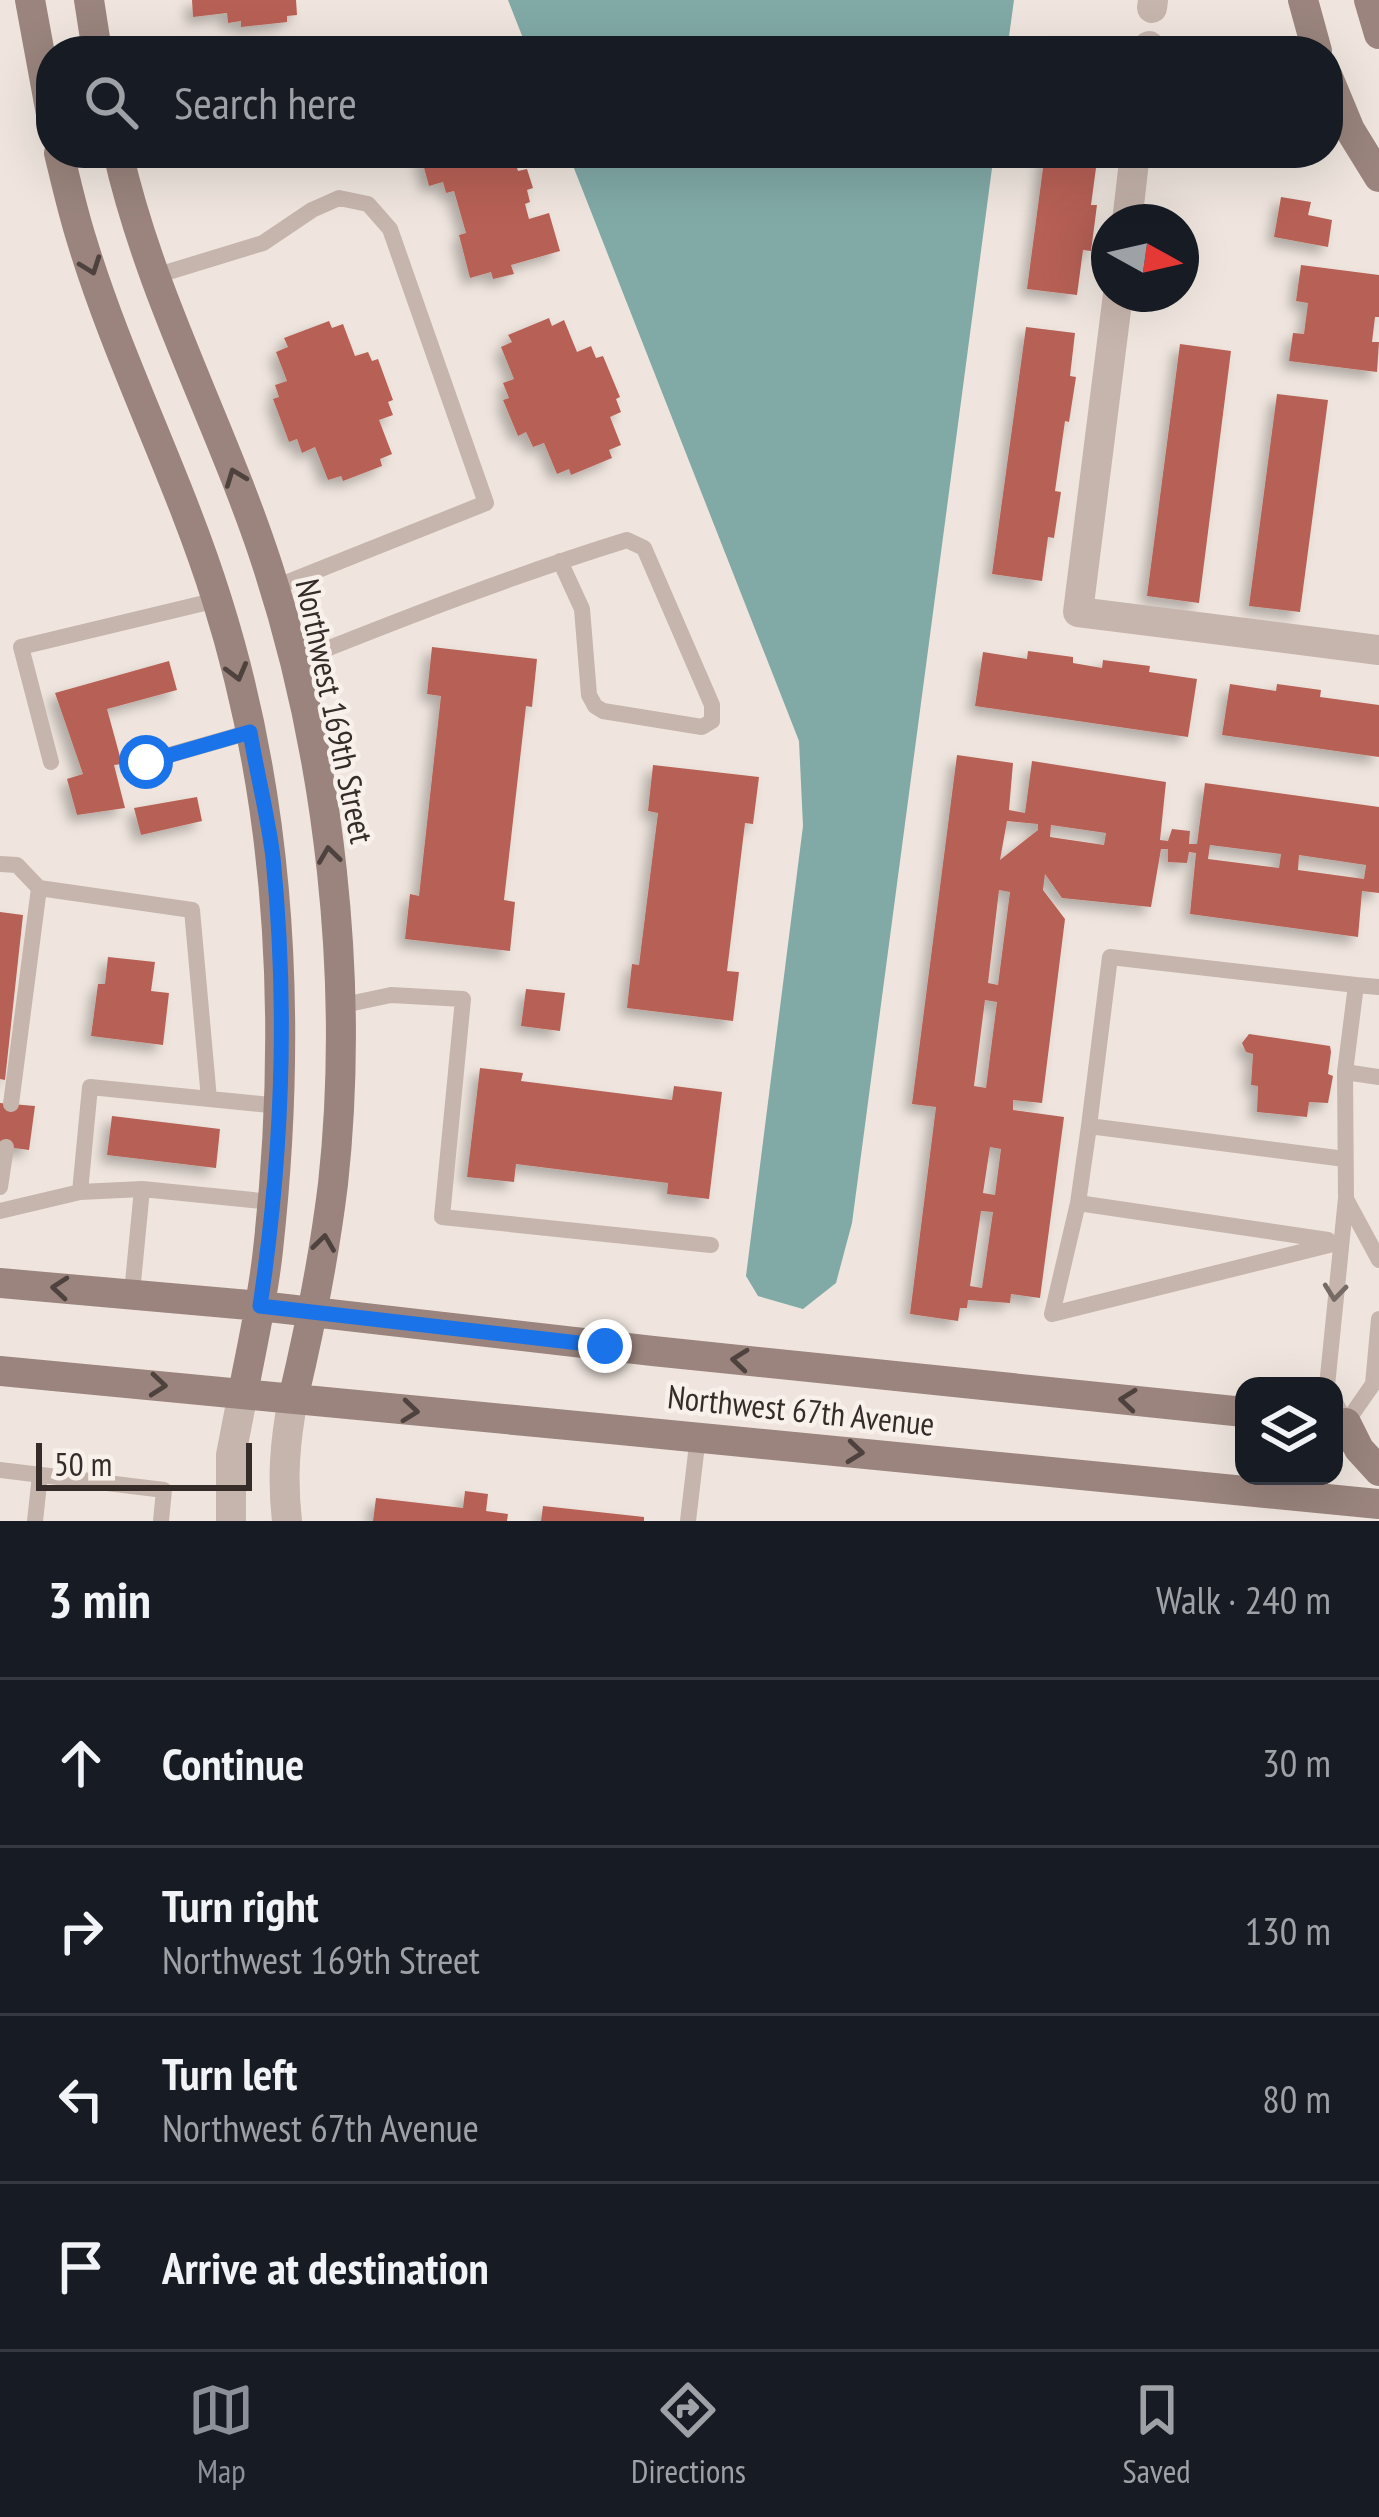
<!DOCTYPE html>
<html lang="en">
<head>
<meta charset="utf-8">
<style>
  :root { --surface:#171b24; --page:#20242c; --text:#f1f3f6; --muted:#9ea1a6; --line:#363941; --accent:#8c9099 }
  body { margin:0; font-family:"PT Sans Narrow",sans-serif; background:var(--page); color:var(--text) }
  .controls { position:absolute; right:36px; bottom:36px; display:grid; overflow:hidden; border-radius:24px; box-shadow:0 12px 48px #0002 }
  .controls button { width:108px; height:108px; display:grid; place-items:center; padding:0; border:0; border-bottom:3px solid var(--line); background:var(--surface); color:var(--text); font:60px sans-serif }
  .compass { position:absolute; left:1091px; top:204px; width:108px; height:108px; border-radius:50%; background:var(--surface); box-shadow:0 12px 48px #0002; rotate:98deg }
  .scale { position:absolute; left:36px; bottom:30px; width:216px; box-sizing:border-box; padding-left:12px; border:6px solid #352c2a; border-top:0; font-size:33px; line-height:42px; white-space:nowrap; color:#352c2a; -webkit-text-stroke:9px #f8f0ea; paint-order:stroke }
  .stop { position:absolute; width:36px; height:36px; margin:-27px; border:9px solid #1a73e8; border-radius:50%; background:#fff }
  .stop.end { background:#1a73e8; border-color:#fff; box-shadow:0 3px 12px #0008 }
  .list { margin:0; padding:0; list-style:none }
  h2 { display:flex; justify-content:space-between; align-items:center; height:156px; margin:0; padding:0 48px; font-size:51px }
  h2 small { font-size:39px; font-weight:400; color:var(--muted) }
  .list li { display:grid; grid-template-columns:78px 1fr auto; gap:36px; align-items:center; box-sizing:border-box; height:168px; padding:0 48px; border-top:3px solid var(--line) }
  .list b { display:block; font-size:45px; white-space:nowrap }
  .list p { margin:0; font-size:39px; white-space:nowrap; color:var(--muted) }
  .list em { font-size:39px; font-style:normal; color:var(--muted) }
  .icon { flex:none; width:66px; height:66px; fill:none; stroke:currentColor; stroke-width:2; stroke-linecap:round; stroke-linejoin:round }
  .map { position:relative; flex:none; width:1379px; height:1521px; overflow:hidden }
  .search { position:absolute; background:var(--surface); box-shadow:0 12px 48px #0002; left:36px; right:36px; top:36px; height:132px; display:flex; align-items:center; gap:30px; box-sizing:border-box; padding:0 42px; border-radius:48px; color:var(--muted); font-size:45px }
  .sheet { height:828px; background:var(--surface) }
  nav { display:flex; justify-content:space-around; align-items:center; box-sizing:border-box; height:168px; border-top:3px solid var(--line); background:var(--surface); font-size:33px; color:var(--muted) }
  nav a { display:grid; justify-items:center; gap:6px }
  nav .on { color:var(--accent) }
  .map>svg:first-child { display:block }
</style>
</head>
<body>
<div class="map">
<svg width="1379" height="1521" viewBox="0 0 1379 1521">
  <defs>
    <filter id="shadow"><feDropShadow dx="-7" dy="7" stdDeviation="6" flood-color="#0004"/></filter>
  </defs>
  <rect width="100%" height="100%" fill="#efe5de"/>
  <path fill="#81a9a6" d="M508,0H1014L1007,51H528Z
    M568,153H994L852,1223L836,1283L803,1309L758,1296L746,1276L803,826L799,741Z"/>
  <path fill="#b76154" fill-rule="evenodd" filter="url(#shadow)" d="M192,0H296L297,15L287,16V22L241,27V21L228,23L227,13L193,17Z
    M1061,38L1113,46L1112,51H1059Z
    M420,153H523L514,157L518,171L527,169L533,188L527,190L530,202L525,204L529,219L549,213L560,251L511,265L514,274L493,279L491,272L470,278L459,235L466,233L454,191L446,193L443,182L429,186Z
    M1045,153H1098L1091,205H1097L1091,251L1083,250L1077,295L1027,289Z
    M1281,197L1311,202L1308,215L1332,220L1328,247L1274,237Z
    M1301,265L1379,275V317H1375L1372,342H1379L1377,372L1289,361L1293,333L1304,334L1308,303L1296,301Z
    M549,318L552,326L564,320L577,352L591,346L596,358L603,356L620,397L616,399L621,412L610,417L621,445L609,450L612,458L571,475L569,469L557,474L544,443L533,447L526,432L518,436L503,400L509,398L503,383L514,379L501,347L512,342L508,335Z
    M329,321L332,328L343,324L355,356L368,352L372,361L378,359L393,400L388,402L393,415L379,420L392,454L380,459L382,466L343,481L341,476L328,480L315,447L302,453L297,439L289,442L273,399L279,397L275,385L287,381L276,352L288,347L284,338Z
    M1026,327L1075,333L1070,376L1076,377L1069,422L1065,421L1055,491L1061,492L1054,538L1048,537L1042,581L992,574Z
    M1180,344L1231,351L1199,603L1147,596Z
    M1277,394L1328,400L1300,612L1249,606Z
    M432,647L537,659L532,707L526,706L504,900L515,902L510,951L405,939L410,894L419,896L441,696L427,694Z
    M1028,651L1073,657V663L1102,668L1103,660L1150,666L1149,672L1197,679L1188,737L975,706L983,652L1027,659Z
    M169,661L177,690L107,709L122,764L114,765L125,808L77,815L67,779L83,774L55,693Z
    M1230,684L1276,691L1277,684L1321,690L1320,697L1379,705V757L1222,735Z
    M957,755L1013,763L1009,810L1025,813L1032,761L1166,782L1160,840L1168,841L1172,829L1190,831L1189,844H1197L1205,783L1379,807V893L1362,891L1358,937L1190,914L1196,853L1189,852L1187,863L1168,862V849H1161L1151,907L1062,898L1045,874L1043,890L1065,919L1042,1103L1013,1100V1110L1064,1117L1040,1298L1011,1294L1010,1303L968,1300L967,1308H960L958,1321L910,1314L936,1107L912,1104ZM1007,821L1038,824V830L1000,860ZM1051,825L1106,833L1104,845L1050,837ZM1210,845L1281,854L1279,868L1208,859ZM1299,855L1366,865L1364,879L1298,870ZM999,890L1010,892L998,985L988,983ZM985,1000L997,1002L986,1088L974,1086ZM990,1147L1001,1149L995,1195L983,1193ZM981,1211L993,1212L982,1288L970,1286Z
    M653,765L759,777L753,824L745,823L727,971L739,972L733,1021L627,1008L632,964L639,965L658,813L648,811Z
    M197,797L202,821L141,835L134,808Z
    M0,912L23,915L5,1080L0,1079Z
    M108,957L155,962L151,991L169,993L163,1045L91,1036L98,984H105Z
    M526,989L565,993L560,1031L521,1026Z
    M1249,1034L1330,1046L1331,1052L1328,1074L1333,1076L1328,1103L1309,1102L1307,1117L1257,1112L1258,1086L1251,1085L1253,1054L1246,1052L1242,1043Z
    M480,1068L523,1073L521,1081L672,1100L674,1086L722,1092L709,1199L667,1194L668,1183L516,1164L514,1182L467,1177Z
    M0,1103L35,1106L29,1150L0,1146Z
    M112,1116L220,1129L216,1168L107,1155Z
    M465,1491L488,1494L486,1511L508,1514L507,1521H373L376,1498L463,1508Z
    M543,1506L644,1517V1521H541Z"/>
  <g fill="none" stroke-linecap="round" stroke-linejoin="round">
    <path stroke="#c6b5ac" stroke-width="16" d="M155,276L263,243L312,210L339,198L368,204L390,229L486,503L273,588
      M294,662C404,618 514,575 627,540L644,548L712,705V721L702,727L603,711L595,706L589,695L582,609L560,561
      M51,762L21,647L217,600
      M145,762L250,732
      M0,864L17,865L39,888L192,910L209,1099
      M339,1006L391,995L463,999L442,1217L711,1245
      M1345,1072L1379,1077
      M11,1104L39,888
      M1089,1126L1078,1203L1328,1240
      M1345,1159L1089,1126L1110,957L1356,985
      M0,1187L6,1147
      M1346,1199L1379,1260
      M272,1202L142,1189L80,1192L90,1087L280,1106
      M1078,1203L1052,1314L1341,1242
      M0,1211L80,1192
      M132,1293L142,1189
      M1327,1386L1346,1198L1345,1072L1356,985L1379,987
      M1334,1400L1346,1423L1373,1384L1379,1319
      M0,1470L164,1490L161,1521
      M35,1521L40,1475
      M688,1521L698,1436"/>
    <path stroke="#c6b5ac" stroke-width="30" d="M1152,8L1153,0
      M1148,51L1149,46
      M1127,222L1135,153
      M1118,294L1078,612L1379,650
      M231,1521V1455L243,1393
      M287,1521C282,1478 285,1441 293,1399"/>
    <path stroke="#9a847d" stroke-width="30" d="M30,0L51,114
      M89,0L97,51
      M1303,0L1317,51
      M1369,0L1379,34
      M1328,77L1350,130L1379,177
      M59,153C66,182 73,213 82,241C119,363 179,478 217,600C283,809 292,1033 268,1250C263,1298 252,1346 243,1393
      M118,153C150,295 222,426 267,564C330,758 355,982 333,1184C324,1257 310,1328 293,1399
      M0,1283L260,1306L653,1351L1244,1412
      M0,1371C460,1414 919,1459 1379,1504
      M1334,1440L1346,1423L1359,1449L1379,1471"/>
  </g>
  <defs><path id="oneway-chevron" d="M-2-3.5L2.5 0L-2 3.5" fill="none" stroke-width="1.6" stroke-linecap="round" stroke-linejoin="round" transform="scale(3)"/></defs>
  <g stroke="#4e423f">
    <use href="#oneway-chevron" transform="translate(91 266) rotate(70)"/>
    <use href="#oneway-chevron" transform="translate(235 477) rotate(-111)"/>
    <use href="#oneway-chevron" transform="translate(237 672) rotate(75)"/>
    <use href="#oneway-chevron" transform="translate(329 855) rotate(-98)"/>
    <use href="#oneway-chevron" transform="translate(324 1243) rotate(-82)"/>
    <use href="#oneway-chevron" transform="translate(60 1288) rotate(-175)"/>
    <use href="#oneway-chevron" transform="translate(740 1360) rotate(-174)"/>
    <use href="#oneway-chevron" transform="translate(158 1385) rotate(5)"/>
    <use href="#oneway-chevron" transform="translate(1128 1400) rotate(-174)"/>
    <use href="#oneway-chevron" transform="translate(410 1411) rotate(6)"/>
    <use href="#oneway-chevron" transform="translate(855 1452) rotate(6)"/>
  </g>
  <use stroke="#766a64" href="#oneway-chevron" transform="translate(1335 1292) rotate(96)"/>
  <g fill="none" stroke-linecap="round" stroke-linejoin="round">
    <path stroke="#1a73e8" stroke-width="15" d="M146,762L250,732C257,774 268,816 273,858C288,1007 282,1159 260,1306L605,1346"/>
  </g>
  <g text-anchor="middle" stroke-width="9" stroke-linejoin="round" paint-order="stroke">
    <g font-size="33" fill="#352c2a" stroke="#f8f0ea">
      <text transform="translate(335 711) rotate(78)" y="12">Northwest 169th Street</text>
      <text transform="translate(801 1410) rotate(6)" y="12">Northwest 67th Avenue</text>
    </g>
  </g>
</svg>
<div class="controls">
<button><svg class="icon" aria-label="layers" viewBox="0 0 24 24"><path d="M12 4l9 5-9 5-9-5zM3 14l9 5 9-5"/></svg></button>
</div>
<svg class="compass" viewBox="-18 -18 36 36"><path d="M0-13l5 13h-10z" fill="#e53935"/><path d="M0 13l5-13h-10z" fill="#9ea1a6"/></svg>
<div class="scale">50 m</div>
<div class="stop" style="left:146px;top:762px"></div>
<div class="stop end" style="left:605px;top:1346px"></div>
<div class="search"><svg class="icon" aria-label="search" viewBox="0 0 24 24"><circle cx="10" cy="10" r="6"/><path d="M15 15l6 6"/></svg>Search here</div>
</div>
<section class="sheet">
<h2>3 min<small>Walk · 240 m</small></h2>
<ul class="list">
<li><svg class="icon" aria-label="ahead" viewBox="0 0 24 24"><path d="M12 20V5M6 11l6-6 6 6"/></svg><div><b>Continue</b></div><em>30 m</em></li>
<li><svg class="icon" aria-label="right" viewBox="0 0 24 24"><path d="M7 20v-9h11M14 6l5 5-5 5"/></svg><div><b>Turn right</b><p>Northwest 169th Street</p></div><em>130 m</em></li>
<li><svg class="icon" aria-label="left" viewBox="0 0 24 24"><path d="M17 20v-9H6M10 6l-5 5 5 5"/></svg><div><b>Turn left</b><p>Northwest 67th Avenue</p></div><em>80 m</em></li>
<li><svg class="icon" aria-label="arrive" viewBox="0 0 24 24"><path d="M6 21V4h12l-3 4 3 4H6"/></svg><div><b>Arrive at destination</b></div></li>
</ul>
</section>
<nav>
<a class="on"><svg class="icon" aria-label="map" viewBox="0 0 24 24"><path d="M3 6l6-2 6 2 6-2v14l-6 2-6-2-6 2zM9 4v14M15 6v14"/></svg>Map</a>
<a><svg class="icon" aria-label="directions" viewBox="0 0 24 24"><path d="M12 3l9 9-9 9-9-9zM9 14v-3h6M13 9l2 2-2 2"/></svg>Directions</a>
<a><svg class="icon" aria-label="saved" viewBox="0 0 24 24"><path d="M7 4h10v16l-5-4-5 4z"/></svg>Saved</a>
</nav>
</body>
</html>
